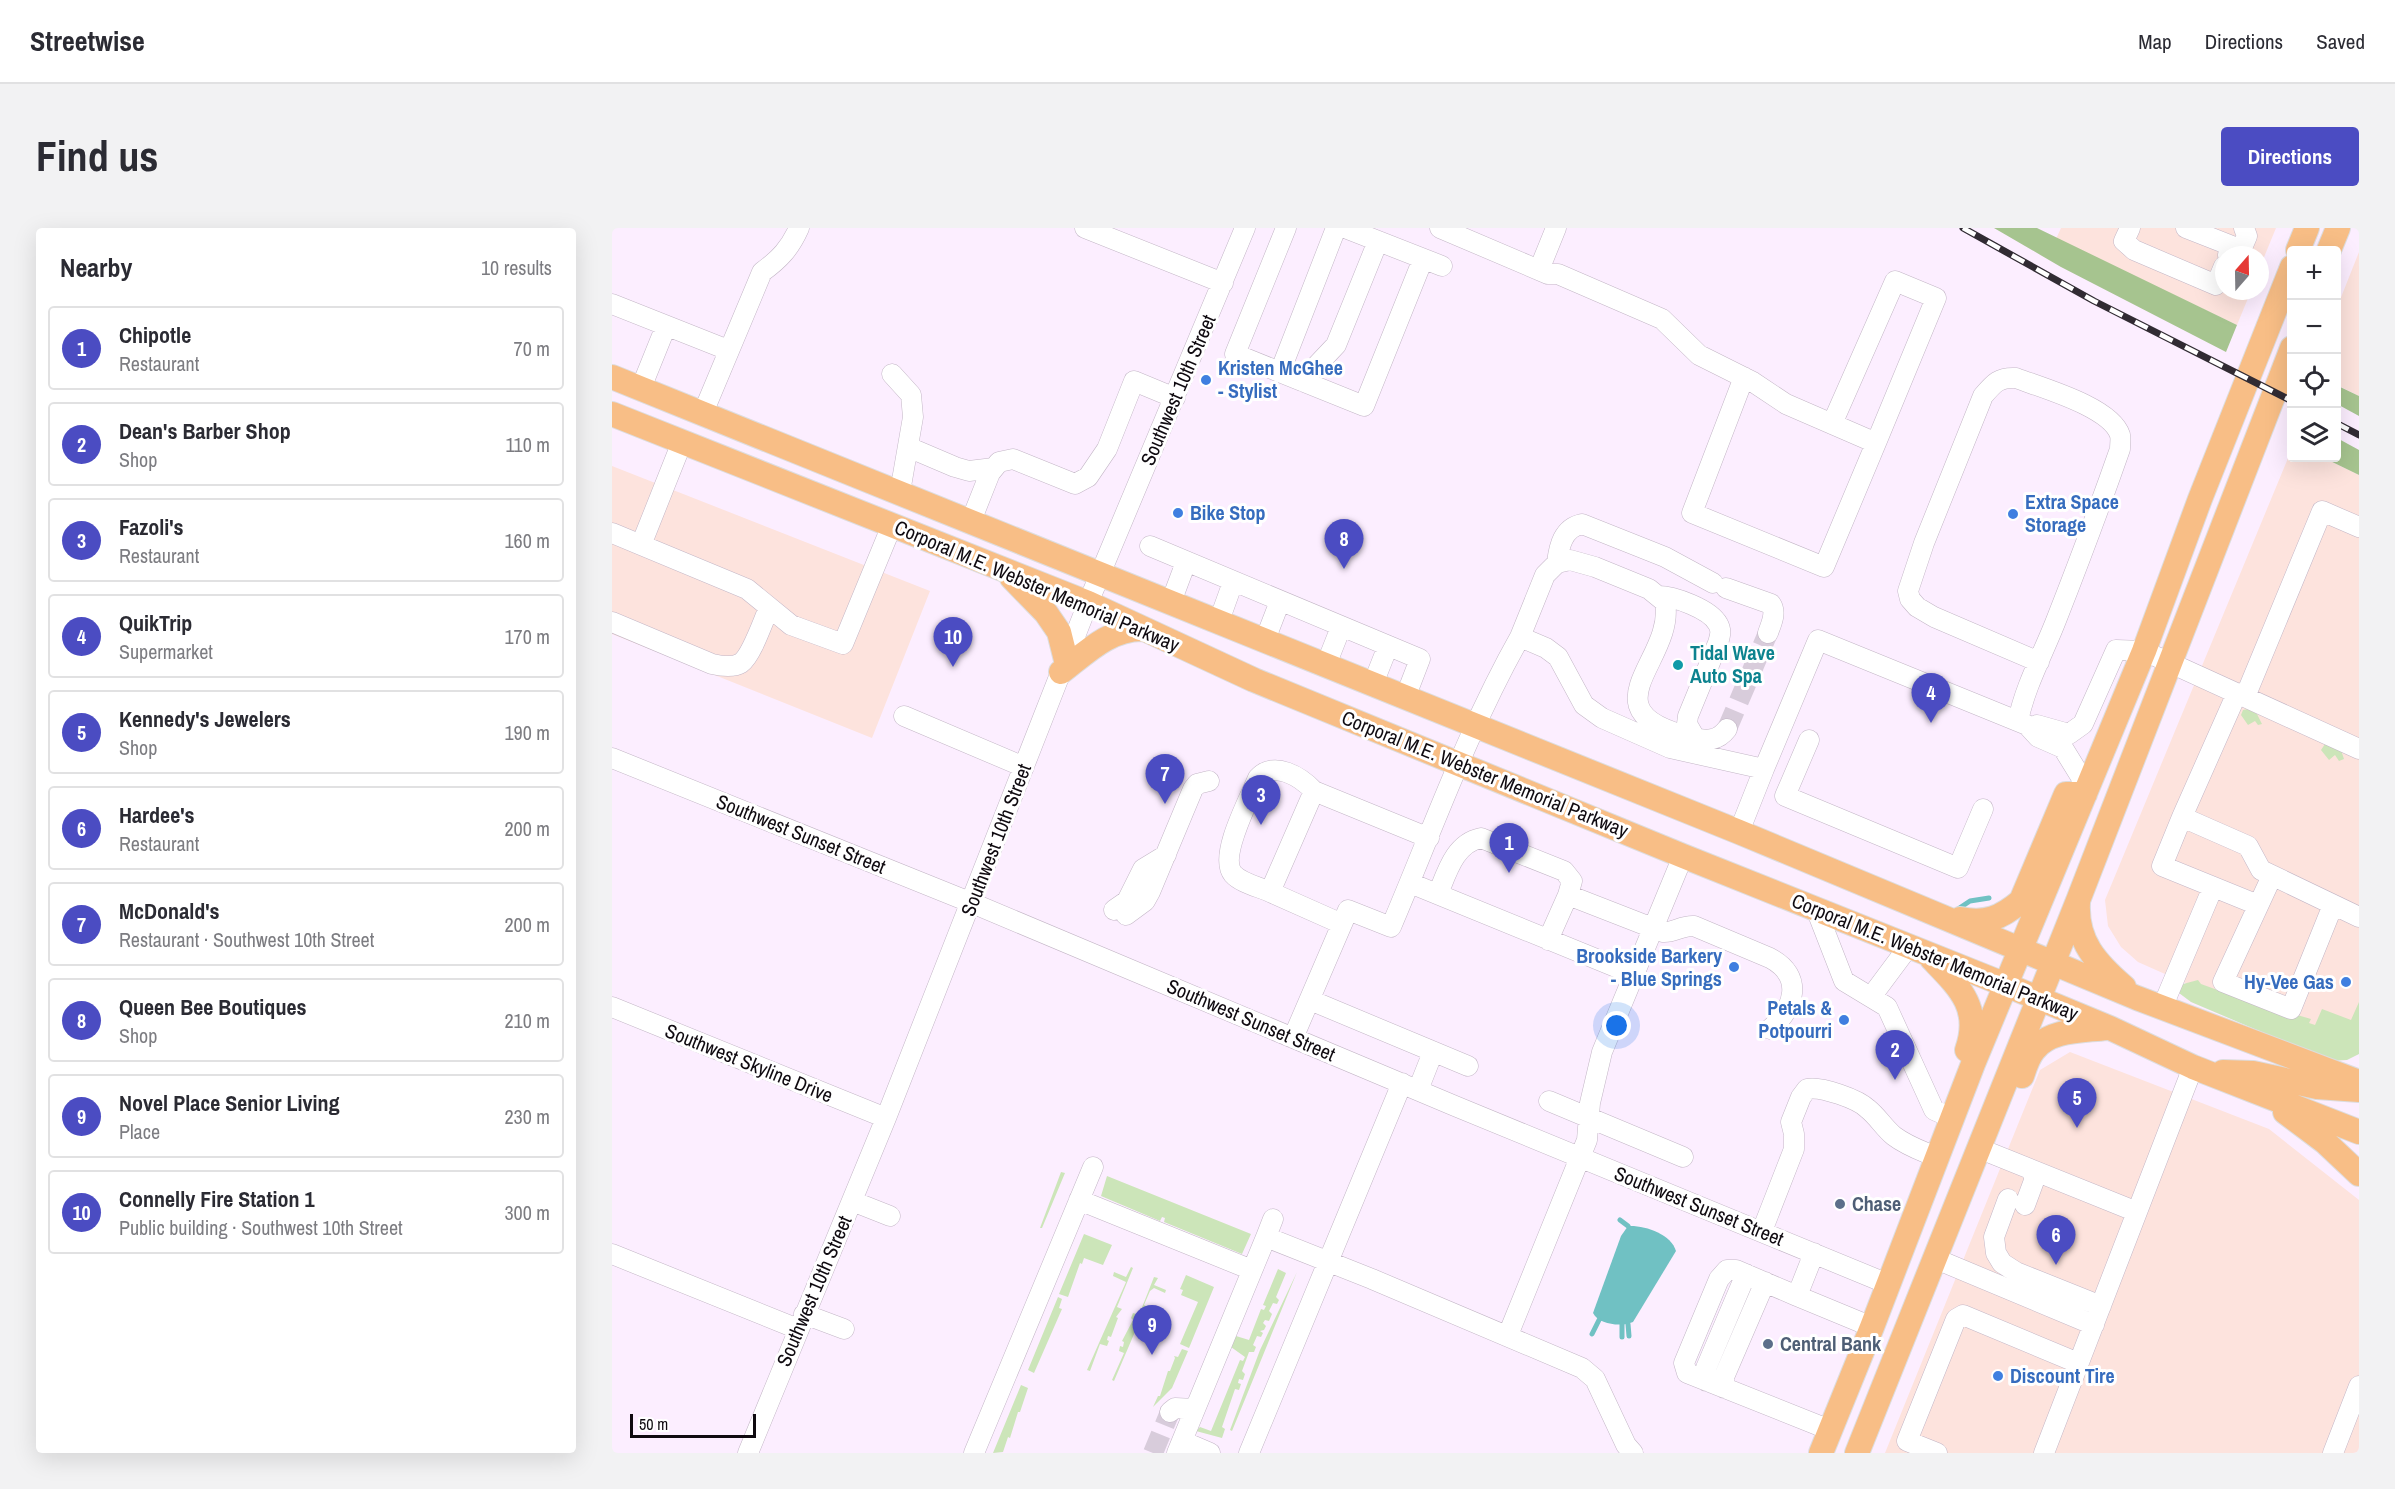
<!DOCTYPE html>
<html lang="en">
<head>
<meta charset="utf-8">
<style>
  :root { --surface:#fff; --page:#f2f2f3; --text:#2b2b33; --muted:#7c7c81; --line:#e1e1e2; --accent:#4b4cc2 }
  body { margin:0; font-family:"Archivo Narrow",sans-serif; background:var(--page); color:var(--text) }
  .controls { position:absolute; right:18px; top:18px; display:grid; overflow:hidden; border-radius:6px; box-shadow:0 6px 24px #0002 }
  .controls button { width:54px; height:54px; display:grid; place-items:center; padding:0; border:0; border-bottom:2px solid var(--line); background:var(--surface); color:var(--text); font:30px sans-serif }
  .compass { position:absolute; left:1603px; top:18px; width:54px; height:54px; border-radius:50%; background:var(--surface); box-shadow:0 6px 24px #0002; rotate:20deg }
  .scale { position:absolute; left:18px; bottom:15px; width:126px; box-sizing:border-box; padding-left:6px; border:3px solid #0f0a10; border-top:0; font-size:16px; line-height:21px; white-space:nowrap; color:#0f0a10; -webkit-text-stroke:4px #fff; paint-order:stroke }
  .you { position:absolute; left:1005px; top:798px; width:21px; height:21px; margin:-15px; border:4px solid #fff; border-radius:50%; background:#1a73e8; box-shadow:0 0 0 9px #1a73e833 }
  .badge { display:grid; place-items:center; width:39px; height:39px; border-radius:50%; background:var(--accent); color:#fff; font-size:20px; font-weight:700 }
  .pin { position:absolute; translate:-50% -50px; filter:drop-shadow(0 2px 3px #0008) }
  .pin::after { content:''; position:absolute; top:32px; width:21px; height:18px; background:inherit; clip-path:polygon(0 0,100% 0,50% 100%) }
  .list { margin:0; padding:0; list-style:none }
  h2 { display:flex; justify-content:space-between; align-items:center; height:78px; margin:0; padding:0 24px; font-size:26px }
  h2 small { font-size:20px; font-weight:400; color:var(--muted) }
  .list li { display:grid; grid-template-columns:39px 1fr auto; gap:18px; align-items:center; box-sizing:border-box; height:84px; margin:0 12px 12px; padding:0 12px; border:2px solid var(--line); border-radius:6px }
  .list b { display:block; font-size:22px; white-space:nowrap }
  .list p { margin:0; font-size:20px; white-space:nowrap; color:var(--muted) }
  .list em { font-size:20px; font-style:normal; color:var(--muted) }
  .icon { flex:none; width:33px; height:33px; fill:none; stroke:currentColor; stroke-width:2; stroke-linecap:round; stroke-linejoin:round }
  .map { position:relative; flex:none; width:1747px; height:1225px; overflow:hidden; border-radius:6px }
  header { display:flex; align-items:center; gap:36px; box-sizing:border-box; height:84px; padding:0 30px; background:var(--surface); border-bottom:2px solid var(--line) }
  header strong { font-size:28px }
  nav { display:flex; gap:33px; margin-inline-start:auto; font-size:21px }
  .intro { display:flex; align-items:center; justify-content:space-between; box-sizing:border-box; height:144px; padding:0 36px }
  h1 { margin:0; font-size:42px }
  .button { padding:15px 27px; border-radius:6px; background:var(--accent); color:#fff; font-size:21px; font-weight:700 }
  main { display:flex; gap:36px; padding:0 36px }
  aside { flex:1; background:var(--surface); border-radius:6px; box-shadow:0 6px 24px #0002 }
  .map>svg:first-child { display:block }
</style>
</head>
<body>
<header>
<strong>Streetwise</strong>
<nav><a>Map</a><a>Directions</a><a>Saved</a></nav>
</header>
<div class="intro"><h1>Find us</h1><a class="button">Directions</a></div>
<main>
<aside>
<h2>Nearby<small>10 results</small></h2>
<ul class="list">
<li><span class="badge">1</span><div><b>Chipotle</b><p>Restaurant</p></div><em>70 m</em></li>
<li><span class="badge">2</span><div><b>Dean's Barber Shop</b><p>Shop</p></div><em>110 m</em></li>
<li><span class="badge">3</span><div><b>Fazoli's</b><p>Restaurant</p></div><em>160 m</em></li>
<li><span class="badge">4</span><div><b>QuikTrip</b><p>Supermarket</p></div><em>170 m</em></li>
<li><span class="badge">5</span><div><b>Kennedy's Jewelers</b><p>Shop</p></div><em>190 m</em></li>
<li><span class="badge">6</span><div><b>Hardee's</b><p>Restaurant</p></div><em>200 m</em></li>
<li><span class="badge">7</span><div><b>McDonald's</b><p>Restaurant · Southwest 10th Street</p></div><em>200 m</em></li>
<li><span class="badge">8</span><div><b>Queen Bee Boutiques</b><p>Shop</p></div><em>210 m</em></li>
<li><span class="badge">9</span><div><b>Novel Place Senior Living</b><p>Place</p></div><em>230 m</em></li>
<li><span class="badge">10</span><div><b>Connelly Fire Station 1</b><p>Public building · Southwest 10th Street</p></div><em>300 m</em></li>
</ul>
</aside>
<div class="map">
<svg width="1747" height="1225" viewBox="0 0 1747 1225">
  <rect width="100%" height="100%" fill="#fceeff"/>
  <path fill="#fde3dd" d="M1449,0H1664L1648,39V27H1612V63H1639L1625,97L1444,11Z
    M1747,24V168L1725,157L1724,82Z
    M1679,223L1680,230H1712L1747,247V809L1689,795L1607,770L1526,734L1509,719L1496,698L1493,672Z
    M0,238L318,363L260,510L0,406Z
    M1458,824L1657,901L1747,972V1225H1273L1428,842Z"/>
  <path fill="#cce5b9" d="M1636,481L1645,486L1650,496L1646,497L1643,493L1636,497L1629,487L1631,482Z
    M1713,516L1729,522L1732,531L1727,533L1723,527L1717,532L1709,522Z
    M1586,752L1589,756L1633,772L1699,791L1697,795L1703,797L1710,781L1739,792L1747,774V826L1735,832L1718,833L1579,774L1567,765V760L1571,756Z
    M449,944L453,945L430,1000H428Z
    M495,948L639,1006L630,1026L552,994L553,990L550,989L548,993L489,968Z
    M472,1006L500,1017L491,1037L472,1030L470,1036L468,1035L456,1069L447,1066Z
    M519,1039L521,1040L505,1079L510,1081L504,1089L506,1090L499,1109L496,1108L495,1112L497,1113L495,1118L488,1116L478,1143L475,1142L514,1054L501,1048L502,1044L514,1049Z
    M666,1041L674,1045L664,1069L667,1072L665,1076L661,1075L657,1083L660,1086L657,1093L653,1092L651,1095L654,1098L652,1102L648,1103L651,1105L649,1109L645,1108L641,1117L644,1119L642,1124H637L630,1143L633,1146L631,1152L627,1151L626,1155L629,1156L627,1162L623,1161L610,1199L613,1201L610,1210L584,1203L588,1199L599,1203L628,1132L631,1133L633,1129L619,1119L624,1108L637,1112L649,1081L652,1082L654,1078L651,1077Z
    M685,1044L620,1203L618,1202L648,1122Z
    M574,1047L602,1059L577,1120L568,1116L586,1074L569,1067L571,1062L568,1061Z
    M542,1049L546,1050L542,1057L554,1062L553,1065L542,1060L538,1063L532,1077L534,1078L502,1153L500,1152L512,1125L507,1123L508,1118L511,1119L512,1114L510,1113L521,1092L519,1090L521,1085L527,1087Z
    M446,1069L450,1071L447,1080L450,1081L422,1145L416,1142Z
    M570,1121L576,1123L560,1160L541,1179L546,1168H548L556,1143H558L563,1130L562,1128L566,1129Z
    M409,1157L416,1160L408,1184H406L398,1210L396,1209L391,1224L381,1225Z"/>
  <path fill="#a6c48f" d="M1382,0H1425L1625,97L1614,124L1449,39Z
    M1724,157L1747,168V188L1725,176Z
    M1725,210L1747,222V247L1712,230H1724Z"/>
  <path fill="#70c1c3" d="M1016,998C1033,997 1059,1006 1064,1023L1021,1094C1010,1099 987,1097 981,1085L1009,1008Z"/>
  <g fill="none" stroke-linecap="round" stroke-linejoin="round">
    <path stroke="#70c1c3" stroke-width="5" d="M1343,683L1358,673L1377,670
      M1008,992L1016,998
      M1016,1096L1017,1108
      M980,1106L987,1092
      M1010,1109V1096"/>
    <path stroke="#d8ccdb" stroke-width="20" stroke-dasharray="20 10" stroke-linecap="butt" d="M1115,501L1156,405
      M541,1225L558,1184"/>
    <g stroke="#c3b6c6" stroke-width="21">
      <path id="minor" d="M473,0L611,55
        M674,0L623,126L752,178L811,31
        M733,0L830,38
        M828,0L936,46H946L1050,91L1087,127L1141,154L1174,176L1264,215L1324,70L1283,53L1220,196
        M1518,0L1512,13L1522,22L1604,57L1612,38
        M1574,0L1620,18L1616,27
        M1627,27L1635,8L1632,0
        M927,42L944,0
        M0,76L116,122
        M668,144L724,0
        M280,146L299,167L301,189L288,264
        M1132,149L1080,285L1212,339L1264,215
        M690,153L724,117L766,13
        M29,160L54,98
        M91,185L150,44C168,31 178,20 187,0
        M296,219L343,239L357,243L382,240
        M359,293L378,245L387,234L401,231L463,256L476,249L495,221L522,153L563,170
        M0,305L135,361L179,397L231,416L280,297
        M29,317L70,214
        M538,318L808,431L793,470
        M945,335C947,318 951,300 970,296L1053,329L1101,355
        M1114,360L1159,376C1165,385 1159,396 1156,405
        M1046,368C1062,368 1098,381 1106,396C1110,403 1108,408 1106,415L1076,488L1075,496L1083,510
        M559,374L574,334
        M607,393L621,354
        M0,394L100,436C109,438 121,440 129,435C140,427 151,393 157,380
        M908,409L933,347L945,335L958,332L983,339L1037,361L1053,374C1064,433 968,483 1082,510C1095,513 1106,513 1115,501
        M653,412L668,373
        M714,437L729,399
        M761,456L776,418
        M1625,465L1570,589L1636,618L1649,642L1747,689
        M1633,469L1710,283L1747,299
        M292,488L412,539
        M1406,493C1413,458 1432,424 1445,390C1467,334 1488,278 1508,221C1508,217 1509,211 1508,207C1499,179 1430,160 1404,150C1387,149 1382,155 1371,168L1312,315L1296,363L1298,371L1305,379L1322,389L1427,434
        M1425,497L1457,506L1471,496L1504,422L1532,423L1747,521
        M1197,512L1173,568L1346,640L1371,581
        M0,530L360,675L843,878L1276,1056
        M1570,589L1550,638L1646,677
        M1127,604L1152,541
        M1660,648L1611,754L1679,781L1721,677
        M798,655L1021,746
        M658,664C647,659 629,655 621,646C606,628 638,570 646,550C662,532 689,549 702,563
        M826,666C835,644 843,615 869,610L952,643L960,653L956,667
        M1204,681L1232,753L1275,779L1322,882L1340,890
        M502,682L515,673L531,641L554,627
        M514,687L533,673L538,664L581,561L585,556L597,553
        M730,696L658,664L702,563L817,610
        M936,712L956,667L1051,704C1062,705 1070,697 1082,698L1158,730C1192,748 1183,780 1158,801
        M1259,769L1297,718
        M698,772L856,838
        M0,779L274,890
        M1550,780L1601,659
        M681,810L736,682L779,699C820,603 856,501 908,409L934,420L946,429L972,477L990,490L1058,520L1152,541L1206,412L1415,497L1426,509L1451,520L1475,559
        M806,862L821,824
        M937,873L1071,929
        M1366,920L1525,984
        M1396,971L1382,1009L1384,1025L1390,1035L1404,1044L1489,1078
        M467,972L640,1042
        M240,973L278,988
        M1413,977L1423,950L1419,942
        M1150,1003L1182,921V906L1179,894L1189,869L1195,861C1209,858 1246,871 1256,881C1266,889 1272,900 1282,908C1295,918 1310,923 1324,929
        M654,1009L661,991
        M1202,1025L1185,1068L1124,1042H1115L1107,1051L1072,1135L1075,1145L1218,1202
        M0,1026L186,1101
        M1324,1031L1482,1097
        M1185,1068L1260,1099
        M192,1086L232,1101
        M896,1107L975,912L978,875L990,824L1071,628
        M1094,1153V1140L1134,1046
        M1112,1160V1149L1153,1054
        M558,1184L563,1180L583,1181
        M570,1213L598,1225
        M136,1225L274,890L476,375L633,0
        M362,1225L481,939
        M565,1225L654,1009L760,1051L970,1140L983,1151L1014,1217L1021,1225
        M637,1225L790,855
        M1325,1225L1295,1213L1344,1091L1351,1087L1466,1135
        M1432,1225L1581,839
        M1721,1225L1747,1158"/>
    </g>
    <g stroke="#ddddde" stroke-width="26">
      <path id="major" d="M1686,22L1695,0
        M1717,22L1726,0
        M0,149L1127,604L1525,770L1747,854
        M0,186L476,375L642,452L1071,628L1394,757L1498,800L1581,839L1747,904
        M400,350L434,385L447,404L454,432
        M449,444C474,425 497,401 530,401
        M1466,675C1464,713 1484,735 1512,759
        M1348,691C1374,696 1389,690 1409,673L1454,566H1473
        M1320,731C1347,759 1370,780 1355,822
        M1611,844L1641,845L1705,859L1747,862
        M1410,848C1413,839 1416,829 1422,822C1438,801 1471,803 1494,800
        M1673,884L1713,914L1747,946
        M1209,1225L1260,1099L1361,836L1532,423L1588,271L1680,39
        M1245,1225L1467,670L1680,120"/>
    </g>
    <use href="#minor" stroke="#fff" stroke-width="20"/>
    <use href="#major" stroke="#f8be86" stroke-width="24"/>
    <g stroke="#312b33" stroke-width="7">
      <path id="rail" d="M1351,0L1482,73L1680,173
        M1724,195L1747,207"/>
    </g>
    <use href="#rail" stroke="#fff" stroke-width="4.5" stroke-dasharray="14" stroke-linecap="butt"/>
  </g>
  <g fill="#3f7fe0" stroke="#fff" stroke-width="2">
    <circle cx="594" cy="152" r="6"/>
    <circle cx="566" cy="285" r="6"/>
    <circle cx="1401" cy="286" r="6"/>
    <circle cx="1122" cy="739" r="6"/>
    <circle cx="1734" cy="754" r="6"/>
    <circle cx="1232" cy="792" r="6"/>
    <circle cx="1386" cy="1148" r="6"/>
  </g>
  <circle fill="#0f9aa8" stroke="#fff" stroke-width="2" cx="1066" cy="437" r="6"/>
  <g fill="#5c6f8a" stroke="#fff" stroke-width="2">
    <circle cx="1228" cy="976" r="6"/>
    <circle cx="1156" cy="1116" r="6"/>
  </g>
  <g text-anchor="middle" stroke-width="6" stroke-linejoin="round" paint-order="stroke">
    <g font-size="20" font-weight="bold" fill="#366cbe" stroke="#fff" text-anchor="start">
      <text x="606" y="147">Kristen McGhee<tspan x="606" dy="23">- Stylist</tspan></text>
      <text x="1413" y="281">Extra Space<tspan x="1413" dy="23">Storage</tspan></text>
      <text x="578" y="292">Bike Stop</text>
      <text x="1110" y="735" text-anchor="end">Brookside Barkery<tspan x="1110" dy="23">- Blue Springs</tspan></text>
      <text x="1722" y="761" text-anchor="end">Hy-Vee Gas</text>
      <text x="1220" y="787" text-anchor="end">Petals &amp;<tspan x="1220" dy="23">Potpourri</tspan></text>
      <text x="1398" y="1155">Discount Tire</text>
    </g>
    <g font-size="20" fill="#0f0a10" stroke="#fff">
      <text transform="translate(566 162) rotate(-67)" y="7">Southwest 10th Street</text>
      <text transform="translate(425 358) rotate(23)" y="7">Corporal M.E. Webster Memorial Parkway</text>
      <text transform="translate(873 546) rotate(22)" y="7">Corporal M.E. Webster Memorial Parkway</text>
      <text transform="translate(189 606) rotate(22)" y="7">Southwest Sunset Street</text>
      <text transform="translate(384 612) rotate(-69)" y="7">Southwest 10th Street</text>
      <text transform="translate(1323 729) rotate(22)" y="7">Corporal M.E. Webster Memorial Parkway</text>
      <text transform="translate(639 792) rotate(23)" y="7">Southwest Sunset Street</text>
      <text transform="translate(137 835) rotate(22)" y="7">Southwest Skyline Drive</text>
      <text transform="translate(1087 978) rotate(22)" y="7">Southwest Sunset Street</text>
      <text transform="translate(202 1063) rotate(-67)" y="7">Southwest 10th Street</text>
    </g>
    <g font-size="20" font-weight="bold" fill="#0d838f" stroke="#fff" text-anchor="start">
      <text x="1078" y="432">Tidal Wave<tspan x="1078" dy="23">Auto Spa</tspan></text>
    </g>
    <g font-size="20" font-weight="bold" fill="#4e5e75" stroke="#fff" text-anchor="start">
      <text x="1240" y="983">Chase</text>
      <text x="1168" y="1123">Central Bank</text>
    </g>
  </g>
</svg>
<div class="controls">
<button>+</button>
<button>−</button>
<button><svg class="icon" aria-label="locate" viewBox="0 0 24 24"><circle cx="12" cy="12" r="6"/><path d="M12 2v4M12 18v4M2 12h4M18 12h4"/></svg></button>
<button><svg class="icon" aria-label="layers" viewBox="0 0 24 24"><path d="M12 4l9 5-9 5-9-5zM3 14l9 5 9-5"/></svg></button>
</div>
<svg class="compass" viewBox="-18 -18 36 36"><path d="M0-13l5 13h-10z" fill="#e53935"/><path d="M0 13l5-13h-10z" fill="#7c7c81"/></svg>
<div class="scale">50 m</div>
<div class="you"></div>
<div class="pin badge" style="left:897px;top:645px">1</div>
<div class="pin badge" style="left:1283px;top:852px">2</div>
<div class="pin badge" style="left:649px;top:597px">3</div>
<div class="pin badge" style="left:1319px;top:495px">4</div>
<div class="pin badge" style="left:1465px;top:900px">5</div>
<div class="pin badge" style="left:1444px;top:1037px">6</div>
<div class="pin badge" style="left:553px;top:576px">7</div>
<div class="pin badge" style="left:732px;top:341px">8</div>
<div class="pin badge" style="left:540px;top:1127px">9</div>
<div class="pin badge" style="left:341px;top:439px">10</div>
</div>
</main>
</body>
</html>
